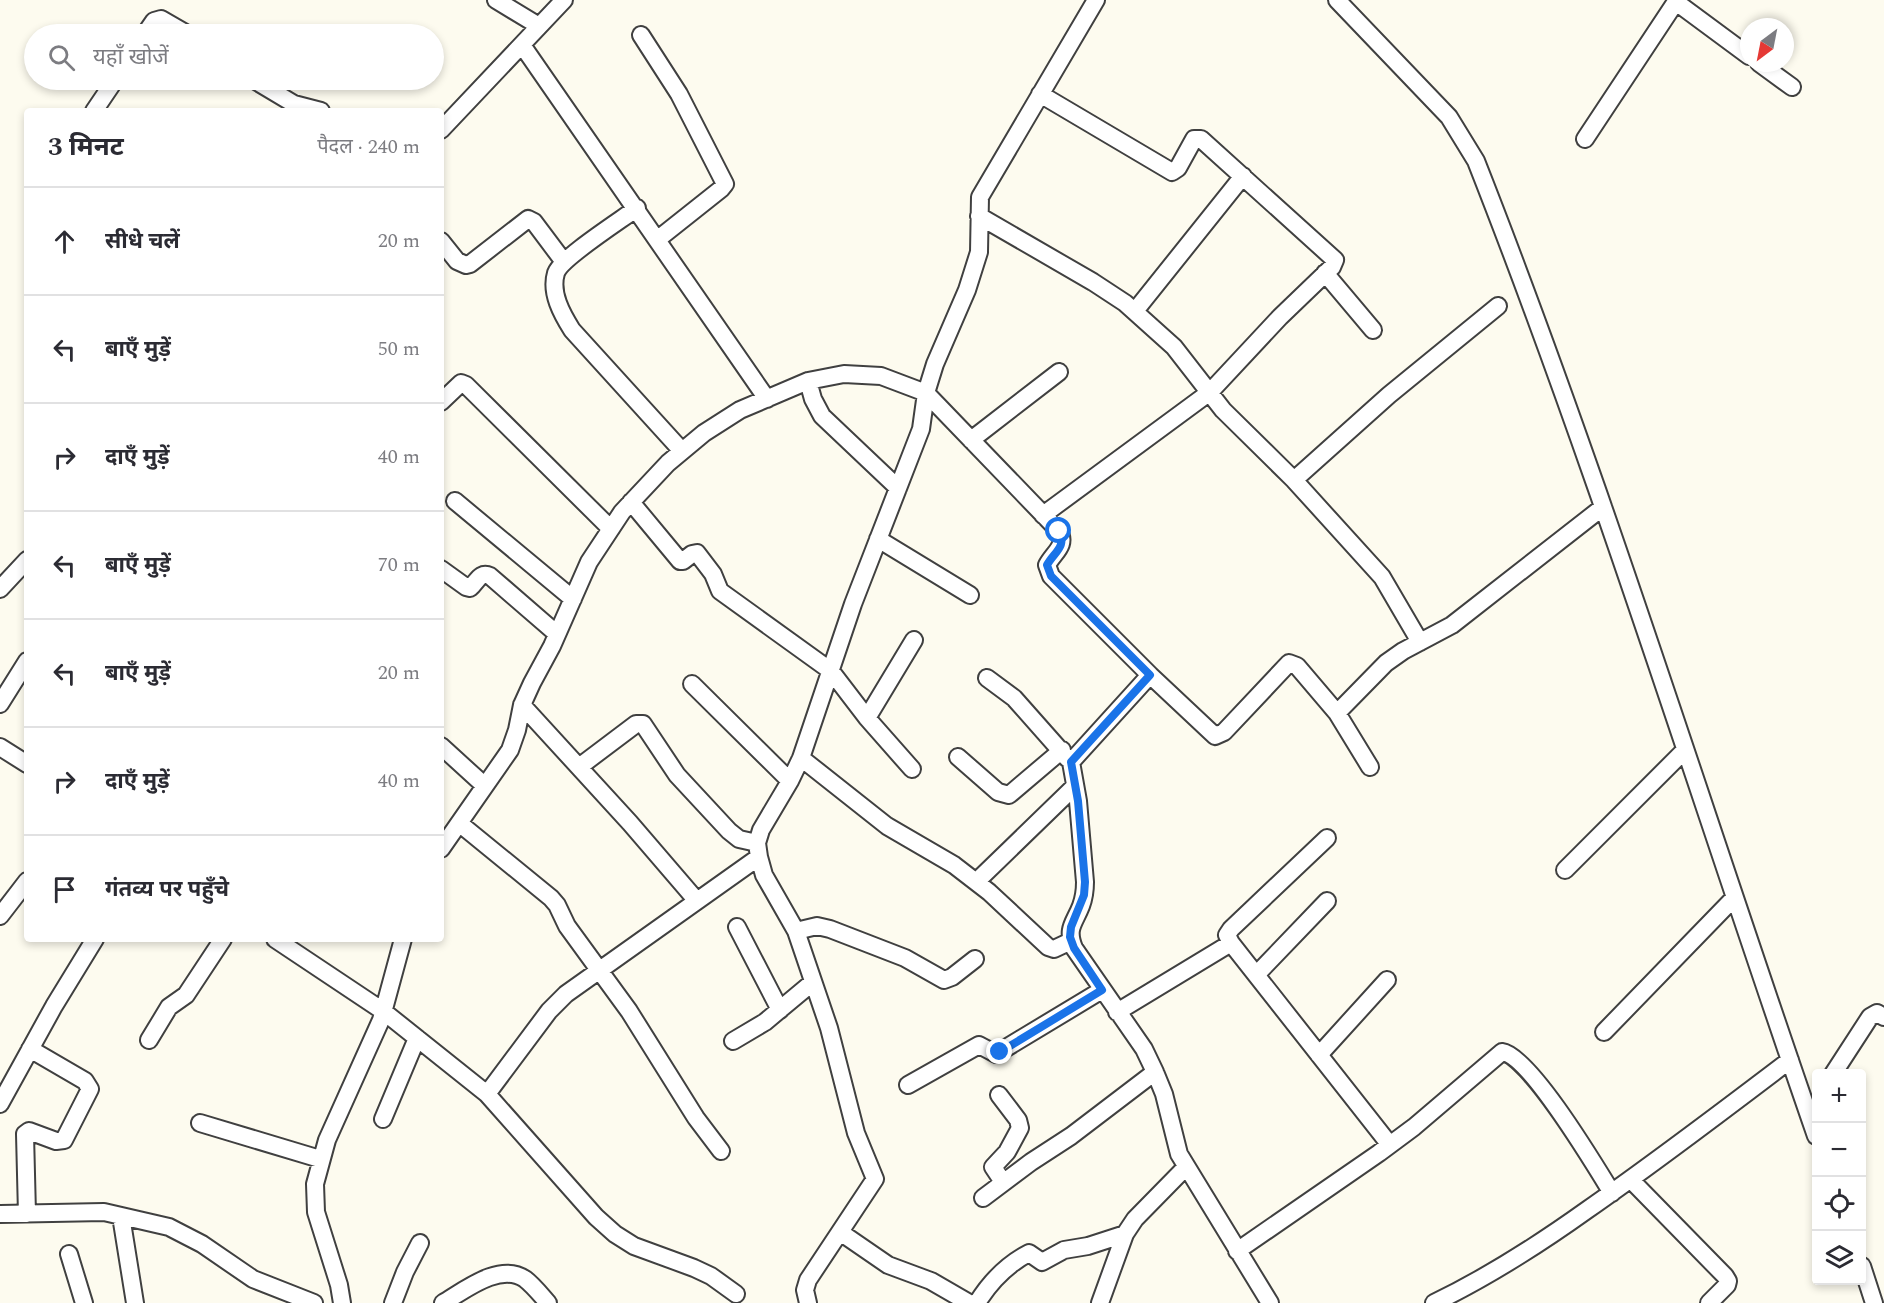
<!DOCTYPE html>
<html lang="hi">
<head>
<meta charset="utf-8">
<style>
  :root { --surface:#fff; --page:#f7f7f7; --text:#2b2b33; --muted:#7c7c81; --line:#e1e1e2 }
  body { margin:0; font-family:Spectral,"Noto Sans Devanagari",serif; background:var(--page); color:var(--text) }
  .controls { position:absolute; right:18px; bottom:18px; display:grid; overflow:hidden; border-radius:6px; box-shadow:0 3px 9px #0003 }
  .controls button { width:54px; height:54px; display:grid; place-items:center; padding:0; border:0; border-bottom:2px solid var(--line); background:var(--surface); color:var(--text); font:30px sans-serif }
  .compass { position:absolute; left:1740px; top:18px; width:54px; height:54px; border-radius:50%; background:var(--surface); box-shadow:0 3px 9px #0003; rotate:212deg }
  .stop { position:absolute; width:18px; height:18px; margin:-14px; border:4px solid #1a73e8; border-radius:50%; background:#fff }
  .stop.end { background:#1a73e8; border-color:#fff; box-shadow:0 2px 6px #0008 }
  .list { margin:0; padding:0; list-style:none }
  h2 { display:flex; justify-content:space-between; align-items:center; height:78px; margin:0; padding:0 24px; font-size:26px }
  h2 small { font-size:20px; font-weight:400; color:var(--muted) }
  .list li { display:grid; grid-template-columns:39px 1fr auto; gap:18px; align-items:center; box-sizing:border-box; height:108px; padding:0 24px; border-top:2px solid var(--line) }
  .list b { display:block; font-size:22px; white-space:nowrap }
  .list em { font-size:20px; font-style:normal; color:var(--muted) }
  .icon { flex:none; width:33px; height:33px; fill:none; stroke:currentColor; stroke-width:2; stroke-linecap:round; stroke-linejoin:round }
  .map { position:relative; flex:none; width:1884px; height:1303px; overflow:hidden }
  .search { position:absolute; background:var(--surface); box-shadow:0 3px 9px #0003; left:24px; top:24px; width:420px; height:66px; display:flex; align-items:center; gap:15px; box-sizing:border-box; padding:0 21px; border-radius:33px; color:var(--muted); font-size:22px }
  .panel { position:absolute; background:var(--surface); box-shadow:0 3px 9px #0003; left:24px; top:108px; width:420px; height:834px; border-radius:6px }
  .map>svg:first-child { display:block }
</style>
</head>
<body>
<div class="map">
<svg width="1884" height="1303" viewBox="0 0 1884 1303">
  <rect width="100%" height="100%" fill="#fdfbef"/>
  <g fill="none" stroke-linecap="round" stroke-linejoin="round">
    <g stroke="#404040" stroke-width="20">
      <path id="minor" d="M496,0L539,26
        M1337,0L1449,117L1476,161C1602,481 1703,811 1816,1136
        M1676,2L1749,56
        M145,34L154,21L161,19L187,34
        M641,35L679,94L725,184L721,189L658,239
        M522,45L767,399
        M1759,63L1792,87
        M254,80L294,104L321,111
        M1040,94L1172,172L1178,168L1194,139H1201L1335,260L1332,267L1280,317L1210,392L1043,515
        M94,111L115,80
        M441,130L564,0
        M1585,139L1677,0
        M637,208C621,220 561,258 556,273C550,293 562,314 572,330L682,451
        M979,216L1093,282L1125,303L1174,347L1223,410L1294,480L1382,577L1420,642
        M441,241L457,261L466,265L470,264L528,219L534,222L564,262
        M1325,273L1373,330
        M1135,311L1243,176
        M808,381L813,399L822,416L898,488
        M441,402L461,383L466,385L611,529
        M971,440L1059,372
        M1294,480L1389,395L1498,306
        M455,501L573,599
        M631,502L680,561H683L692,554L697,553L713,574L720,591L831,671L867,718L912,769
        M878,539L970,595
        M441,569L466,587L470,588C477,582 480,571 490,576L557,634
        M0,589L27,560
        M1150,675L1215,736L1224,732L1289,663L1297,666L1337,713L1386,663L1403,651L1452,625L1603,507
        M987,678L1014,698L1068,759
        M692,684L790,781
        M0,704L27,661
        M522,705L630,823L697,901
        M1337,713L1370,767
        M867,718L914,640
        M441,746L485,786
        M0,747L27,764
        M958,757L998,792L1009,795L1062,750
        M801,758L887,826L954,865L989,892L1048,947L1054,949L1071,941
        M579,767L636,724H643L677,775L729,831L739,839L757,843
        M459,823L551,898L557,905L567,926L629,1011L696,1118L721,1151
        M441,849L510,750L517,730L522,705L532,683L552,646L589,562L622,512L668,463L704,433L740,410L808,381L844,374L881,376L926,393L1059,531C1067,546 1054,552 1047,565L1051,576L1150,675L1071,762L1078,801L1085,882C1085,890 1084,898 1081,906C1074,924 1066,928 1074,948L1144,1049L1155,1072L1164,1094L1179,1154L1270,1303
        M1565,870L1685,750
        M976,882L1075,786
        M0,916L27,881
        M737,927L780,1010
        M796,931L817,926L830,929L905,958L944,980L952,977L975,959
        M275,939L383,1011L487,1094L596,1217L615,1234L634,1246L694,1268L711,1276L736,1294
        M1231,943L1227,935L1231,929L1327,838
        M1256,975L1327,901
        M1117,1012L1231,943L1390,1145
        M1604,1032L1734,898
        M149,1040L169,1007L186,995L223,939
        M733,1041L765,1022L813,982
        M1319,1055L1387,980
        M1833,1074L1870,1017L1877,1013L1884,1017
        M908,1085L979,1045L996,1054L1102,990
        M487,1094L549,1011L566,994L759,857
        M999,1095L1018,1120L1020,1128L1007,1152L993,1167L1003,1182
        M0,1104L54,1006L95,939
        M383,1119L417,1038
        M200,1123L320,1159
        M1631,1180L1725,1276L1728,1281L1727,1285L1709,1303
        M983,1198L1031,1162L1071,1136L1155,1072
        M0,1214L104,1212L169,1227L202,1244L253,1279L314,1303
        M27,1214L25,1134L29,1131L56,1141L64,1140L90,1089L85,1081L30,1049
        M121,1216L135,1303
        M840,1232L888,1265L931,1281L969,1303
        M1237,1251L1379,1153L1414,1127L1502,1052C1529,1055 1596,1167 1612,1193
        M69,1254L84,1303
        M1862,1266L1874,1303
        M342,1303L339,1285L316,1212L315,1184L327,1140L381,1020L403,939
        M393,1303L405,1272L420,1243
        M443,1303C465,1290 500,1262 525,1279C533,1285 541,1295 548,1303
        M808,1303L805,1290L808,1280L875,1179L856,1133L829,1028L796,931L764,875L759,857L757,843L761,830L790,781L801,758L853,604L921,429L926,393L935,364L967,290L979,252L980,197L1096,0
        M977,1303C990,1282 1006,1265 1029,1253L1042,1262L1064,1250L1088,1246L1125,1234
        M1100,1303L1125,1234L1135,1219L1186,1167
        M1434,1303C1488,1277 1538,1245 1587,1210C1656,1162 1723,1111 1790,1060"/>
    </g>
    <use href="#minor" stroke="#fff" stroke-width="16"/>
  </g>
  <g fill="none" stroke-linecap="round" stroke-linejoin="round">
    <path stroke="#1a73e8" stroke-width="8" d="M1000,1052L1102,990L1074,948L1070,937L1071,927L1084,895L1085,882L1078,801L1071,762L1150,675L1051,576L1047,565C1054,552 1067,547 1059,531"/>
  </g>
</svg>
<div class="controls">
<button>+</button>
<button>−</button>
<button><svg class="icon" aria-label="locate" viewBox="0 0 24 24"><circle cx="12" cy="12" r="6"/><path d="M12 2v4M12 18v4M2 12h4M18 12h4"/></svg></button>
<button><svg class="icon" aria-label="layers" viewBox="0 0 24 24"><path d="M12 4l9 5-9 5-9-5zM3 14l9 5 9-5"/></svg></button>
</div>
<svg class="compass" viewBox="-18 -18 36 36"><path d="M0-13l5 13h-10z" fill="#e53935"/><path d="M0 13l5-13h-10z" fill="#7c7c81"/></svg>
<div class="stop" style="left:1059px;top:531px"></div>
<div class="stop end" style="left:1000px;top:1052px"></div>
<div class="search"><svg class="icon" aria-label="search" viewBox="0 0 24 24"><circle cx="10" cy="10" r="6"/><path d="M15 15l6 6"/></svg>यहाँ खोजें</div>
<section class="panel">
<h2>3 मिनट<small>पैदल · 240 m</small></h2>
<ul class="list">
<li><svg class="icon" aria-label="ahead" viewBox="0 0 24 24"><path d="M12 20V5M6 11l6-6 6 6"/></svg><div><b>सीधे चलें</b></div><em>20 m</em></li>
<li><svg class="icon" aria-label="left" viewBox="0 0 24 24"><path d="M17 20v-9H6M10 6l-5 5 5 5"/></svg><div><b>बाएँ मुड़ें</b></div><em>50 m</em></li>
<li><svg class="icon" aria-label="right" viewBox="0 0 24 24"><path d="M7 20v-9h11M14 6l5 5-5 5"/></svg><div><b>दाएँ मुड़ें</b></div><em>40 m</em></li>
<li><svg class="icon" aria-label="left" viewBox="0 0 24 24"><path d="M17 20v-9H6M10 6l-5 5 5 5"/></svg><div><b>बाएँ मुड़ें</b></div><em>70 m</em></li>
<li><svg class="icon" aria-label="left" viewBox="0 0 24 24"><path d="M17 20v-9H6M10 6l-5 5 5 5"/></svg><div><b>बाएँ मुड़ें</b></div><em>20 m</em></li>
<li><svg class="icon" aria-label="right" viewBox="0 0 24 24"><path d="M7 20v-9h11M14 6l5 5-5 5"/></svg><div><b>दाएँ मुड़ें</b></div><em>40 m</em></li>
<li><svg class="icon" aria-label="arrive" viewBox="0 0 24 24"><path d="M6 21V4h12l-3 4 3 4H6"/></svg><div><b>गंतव्य पर पहुँचे</b></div></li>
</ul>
</section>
</div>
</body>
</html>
